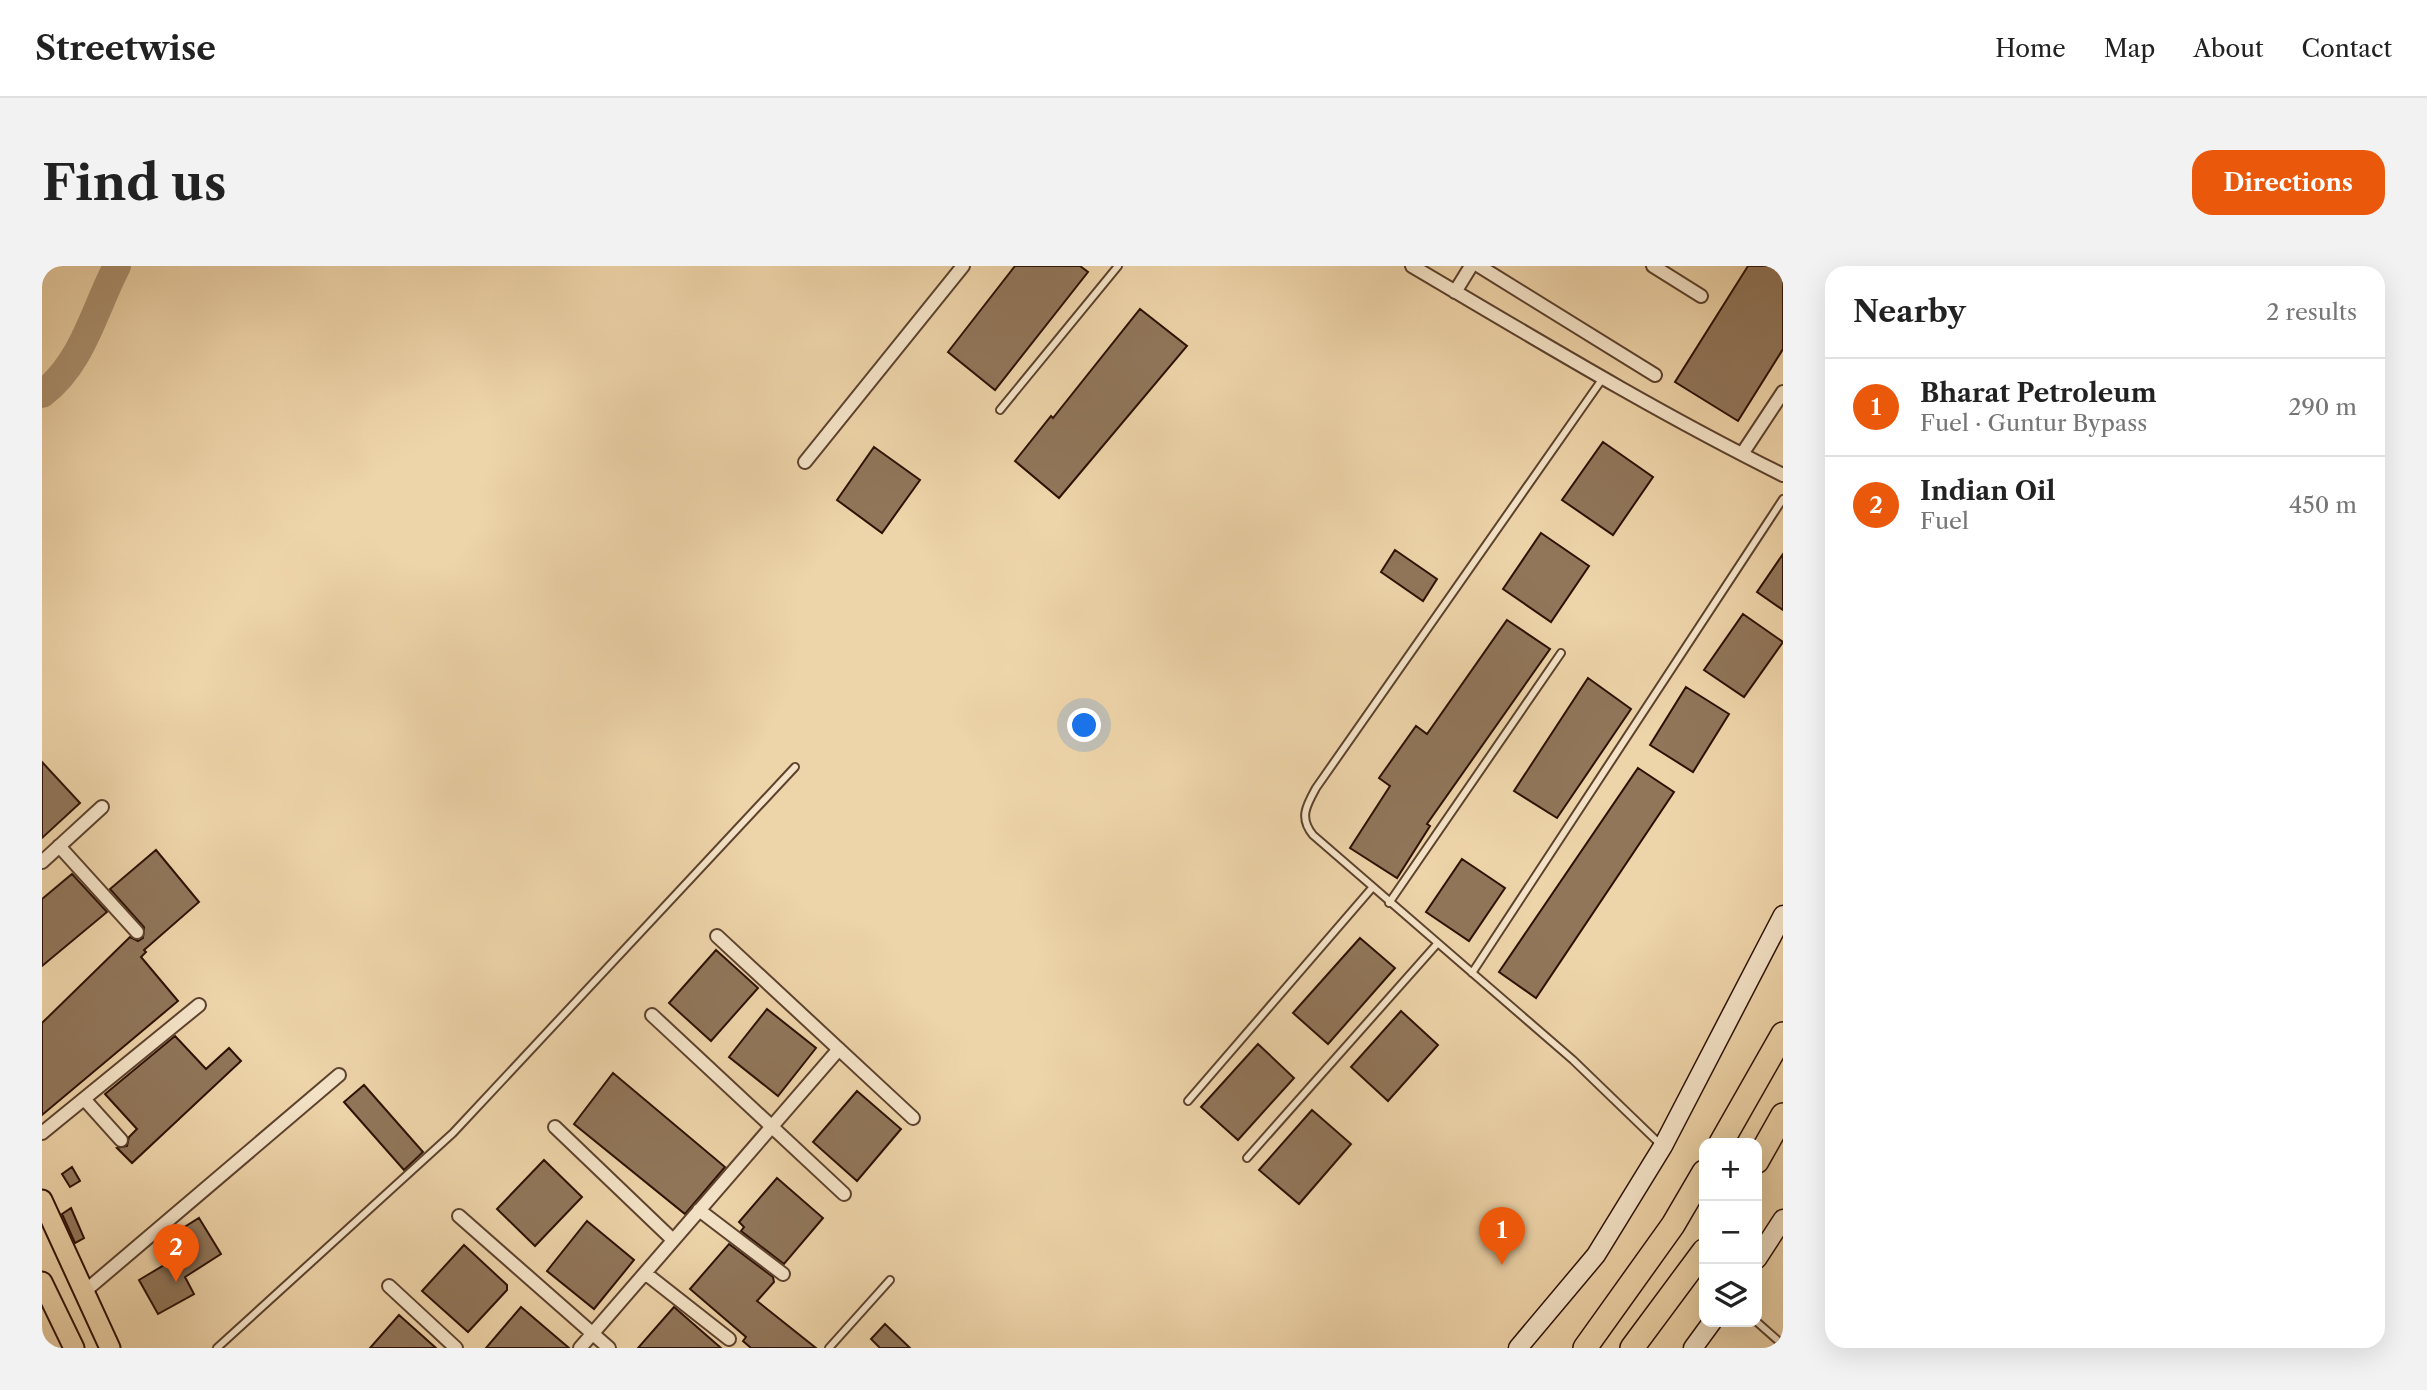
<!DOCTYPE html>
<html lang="en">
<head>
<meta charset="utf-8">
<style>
  :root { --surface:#fff; --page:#f2f2f2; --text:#222; --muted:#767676; --line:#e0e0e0; --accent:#ea580c }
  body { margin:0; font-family:"Libre Caslon Text",serif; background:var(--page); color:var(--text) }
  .controls { position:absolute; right:21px; bottom:21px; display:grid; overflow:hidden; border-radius:14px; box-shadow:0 7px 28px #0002 }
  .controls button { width:63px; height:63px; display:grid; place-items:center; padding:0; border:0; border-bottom:2px solid var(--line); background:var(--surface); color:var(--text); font:35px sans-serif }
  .you { position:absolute; left:1043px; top:460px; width:24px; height:24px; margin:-18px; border:5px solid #fff; border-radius:50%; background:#1a73e8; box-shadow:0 0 0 10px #1a73e833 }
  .badge { display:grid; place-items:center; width:46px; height:46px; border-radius:50%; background:var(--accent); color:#fff; font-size:23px; font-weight:700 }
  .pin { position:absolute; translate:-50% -58px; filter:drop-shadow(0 2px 4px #0008) }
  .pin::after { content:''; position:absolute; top:37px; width:24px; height:21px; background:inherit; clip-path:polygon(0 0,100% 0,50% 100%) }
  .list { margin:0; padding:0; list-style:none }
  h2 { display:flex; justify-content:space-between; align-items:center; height:91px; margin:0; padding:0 28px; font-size:30px }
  h2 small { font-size:23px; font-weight:400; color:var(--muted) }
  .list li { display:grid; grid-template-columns:46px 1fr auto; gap:21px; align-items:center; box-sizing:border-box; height:98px; padding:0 28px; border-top:2px solid var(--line) }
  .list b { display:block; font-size:26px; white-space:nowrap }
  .list p { margin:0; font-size:23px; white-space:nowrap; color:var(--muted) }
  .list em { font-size:23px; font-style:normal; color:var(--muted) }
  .icon { flex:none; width:38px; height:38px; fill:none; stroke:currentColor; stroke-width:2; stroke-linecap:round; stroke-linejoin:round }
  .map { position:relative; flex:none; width:1741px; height:1082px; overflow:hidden; border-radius:21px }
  header { display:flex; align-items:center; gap:42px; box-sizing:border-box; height:98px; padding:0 35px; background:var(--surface); border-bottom:2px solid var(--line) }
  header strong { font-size:33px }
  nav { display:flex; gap:38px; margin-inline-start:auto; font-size:24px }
  .intro { display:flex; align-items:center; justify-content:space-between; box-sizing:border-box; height:168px; padding:0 42px }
  h1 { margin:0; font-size:49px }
  .button { padding:18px 32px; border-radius:21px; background:var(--accent); color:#fff; font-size:24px; font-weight:700 }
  main { display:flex; gap:42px; padding:0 42px }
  aside { flex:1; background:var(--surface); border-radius:21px; box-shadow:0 7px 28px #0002 }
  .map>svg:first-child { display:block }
</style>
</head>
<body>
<header>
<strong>Streetwise</strong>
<nav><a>Home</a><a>Map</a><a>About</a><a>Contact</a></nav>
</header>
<div class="intro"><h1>Find us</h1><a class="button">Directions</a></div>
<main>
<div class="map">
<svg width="1741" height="1082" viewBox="0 0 1741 1082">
  <rect width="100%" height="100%" fill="#eed4a9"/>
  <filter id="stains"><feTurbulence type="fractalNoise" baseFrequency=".00286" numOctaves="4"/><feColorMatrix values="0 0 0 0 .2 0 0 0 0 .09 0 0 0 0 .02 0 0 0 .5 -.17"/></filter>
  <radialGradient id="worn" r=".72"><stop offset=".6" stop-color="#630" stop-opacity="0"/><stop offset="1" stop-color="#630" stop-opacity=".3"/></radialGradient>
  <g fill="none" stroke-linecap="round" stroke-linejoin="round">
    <path stroke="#ac9271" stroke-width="28" d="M0,128C41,97 52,44 75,0"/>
  </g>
  <path fill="#91765a" stroke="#2d1105" stroke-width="2" d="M973,0H1038L1046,6L953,124L906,86Z
    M1706,0H1741V83L1696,155L1633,116Z
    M1098,43L1145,80L1017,232L973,195L1009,150L1011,152Z
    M1561,176L1611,211L1571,269L1520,234Z
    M832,181L878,214L840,267L795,234Z
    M1499,267L1547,300L1509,356L1461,323Z
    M1353,284L1395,313L1381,335L1339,306Z
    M1741,288V344L1715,326Z
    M1701,348L1741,376L1702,431L1662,404Z
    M1465,354L1508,383L1385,558L1388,560L1355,612L1308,582L1348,520L1337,512L1374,460L1385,468Z
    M1546,412L1589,443L1515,552L1472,525Z
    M1644,421L1687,448L1651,506L1608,479Z
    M0,496L38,537L0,572Z
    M1596,502L1632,526L1494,732L1457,706Z
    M114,584L157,636L102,684L104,686L99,691L136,735L0,849V757L88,671L96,675L101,672L102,661L68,623Z
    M1420,593L1463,622L1427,675L1384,646Z
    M30,608L65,646L0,700V633Z
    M1318,672L1353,702L1286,778L1251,747Z
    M674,684L716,722L669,775L627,737Z
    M725,743L774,782L736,830L687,791Z
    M1359,745L1396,779L1346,835L1309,801Z
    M133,770L164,803L187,782L199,795L90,897L75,882L85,880L87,871L95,863L63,828Z
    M1216,778L1252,812L1196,874L1159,841Z
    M571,807L683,901L643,948L532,858Z
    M322,819L381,886L362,904L302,836Z
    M815,825L859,863L815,915L771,876Z
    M1270,844L1309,878L1257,938L1217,904Z
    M502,894L540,931L493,980L455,943Z
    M30,901L38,915L28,921L20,908Z
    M735,912L781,952L742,998L699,965L702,961L697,956Z
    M29,942L42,972L33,977L20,948Z
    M157,952L179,988L143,1011L152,1028L116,1048L97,1014L139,989L128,970Z
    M545,955L592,994L552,1043L505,1005Z
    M687,978L731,1011L732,1016L715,1035L774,1082H709L701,1075L704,1071L648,1023Z
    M422,979L465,1019V1024L426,1066L380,1025Z
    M479,1041L527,1082H444Z
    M632,1041L679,1082H596Z
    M357,1049L394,1082H328Z
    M843,1058L868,1082H838L829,1073Z"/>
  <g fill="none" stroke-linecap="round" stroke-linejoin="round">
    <g stroke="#5d422e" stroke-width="10">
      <path id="lane" d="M1561,112L1274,522C1264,540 1257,552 1271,569L1531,794L1619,879
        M958,144L1076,0
        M1347,637L1519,387
        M1430,707L1741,233
        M1146,835L1330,622
        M1205,892L1395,678
        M1715,1056L1741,1079
        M175,1082L411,867L753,501
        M787,1082L848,1014"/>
    </g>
    <g stroke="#5d422e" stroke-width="16">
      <path id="street" d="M1370,0C1492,72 1614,146 1741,209
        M1437,0L1613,109
        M1611,0L1659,30
        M1413,26L1429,0
        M1700,188L1741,126
        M763,196L921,0
        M17,580L95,666
        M0,596L60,541
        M675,670L871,852
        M610,749L802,928
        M43,834L79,874
        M513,861L631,974
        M0,867L157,739
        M657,944L741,1008
        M417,950L567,1082
        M603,1007L687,1073
        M347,1020L414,1082
        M42,1026L297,809
        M538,1082L797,783"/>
    </g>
    <g stroke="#2d1105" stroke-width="21">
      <path id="secondary" d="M1715,993L1741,953
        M1476,1082L1554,989L1621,880L1741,649
        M1651,1082L1670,1056"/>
    </g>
    <g stroke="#2d1105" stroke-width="23">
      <path id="primary" d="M0,934L68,1082
        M0,1016L32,1082"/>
    </g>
    <g stroke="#2d1105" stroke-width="26">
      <path id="highway" d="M1679,877L1741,768
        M1715,895L1741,849
        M1543,1082L1631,959L1662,906
        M1590,1082L1662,985"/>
    </g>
    <use href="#lane" stroke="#f4e3c7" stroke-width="6"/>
    <use href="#street" stroke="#f4e3c7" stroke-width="12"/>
    <use href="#secondary" stroke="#f4e3c7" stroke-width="18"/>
    <use href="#primary" stroke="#eed4a9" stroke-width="19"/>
    <use href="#highway" stroke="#eed4a9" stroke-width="23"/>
  </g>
  <rect width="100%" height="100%" filter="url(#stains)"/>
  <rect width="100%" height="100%" fill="url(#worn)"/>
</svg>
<div class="controls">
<button>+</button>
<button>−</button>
<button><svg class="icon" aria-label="layers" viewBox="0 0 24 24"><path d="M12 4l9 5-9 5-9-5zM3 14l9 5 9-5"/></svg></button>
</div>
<div class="you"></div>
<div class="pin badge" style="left:1460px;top:999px">1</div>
<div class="pin badge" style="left:134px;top:1016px">2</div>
</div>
<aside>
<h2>Nearby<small>2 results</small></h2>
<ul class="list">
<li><span class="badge">1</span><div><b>Bharat Petroleum</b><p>Fuel · Guntur Bypass</p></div><em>290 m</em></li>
<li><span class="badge">2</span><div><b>Indian Oil</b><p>Fuel</p></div><em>450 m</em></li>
</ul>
</aside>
</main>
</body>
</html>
